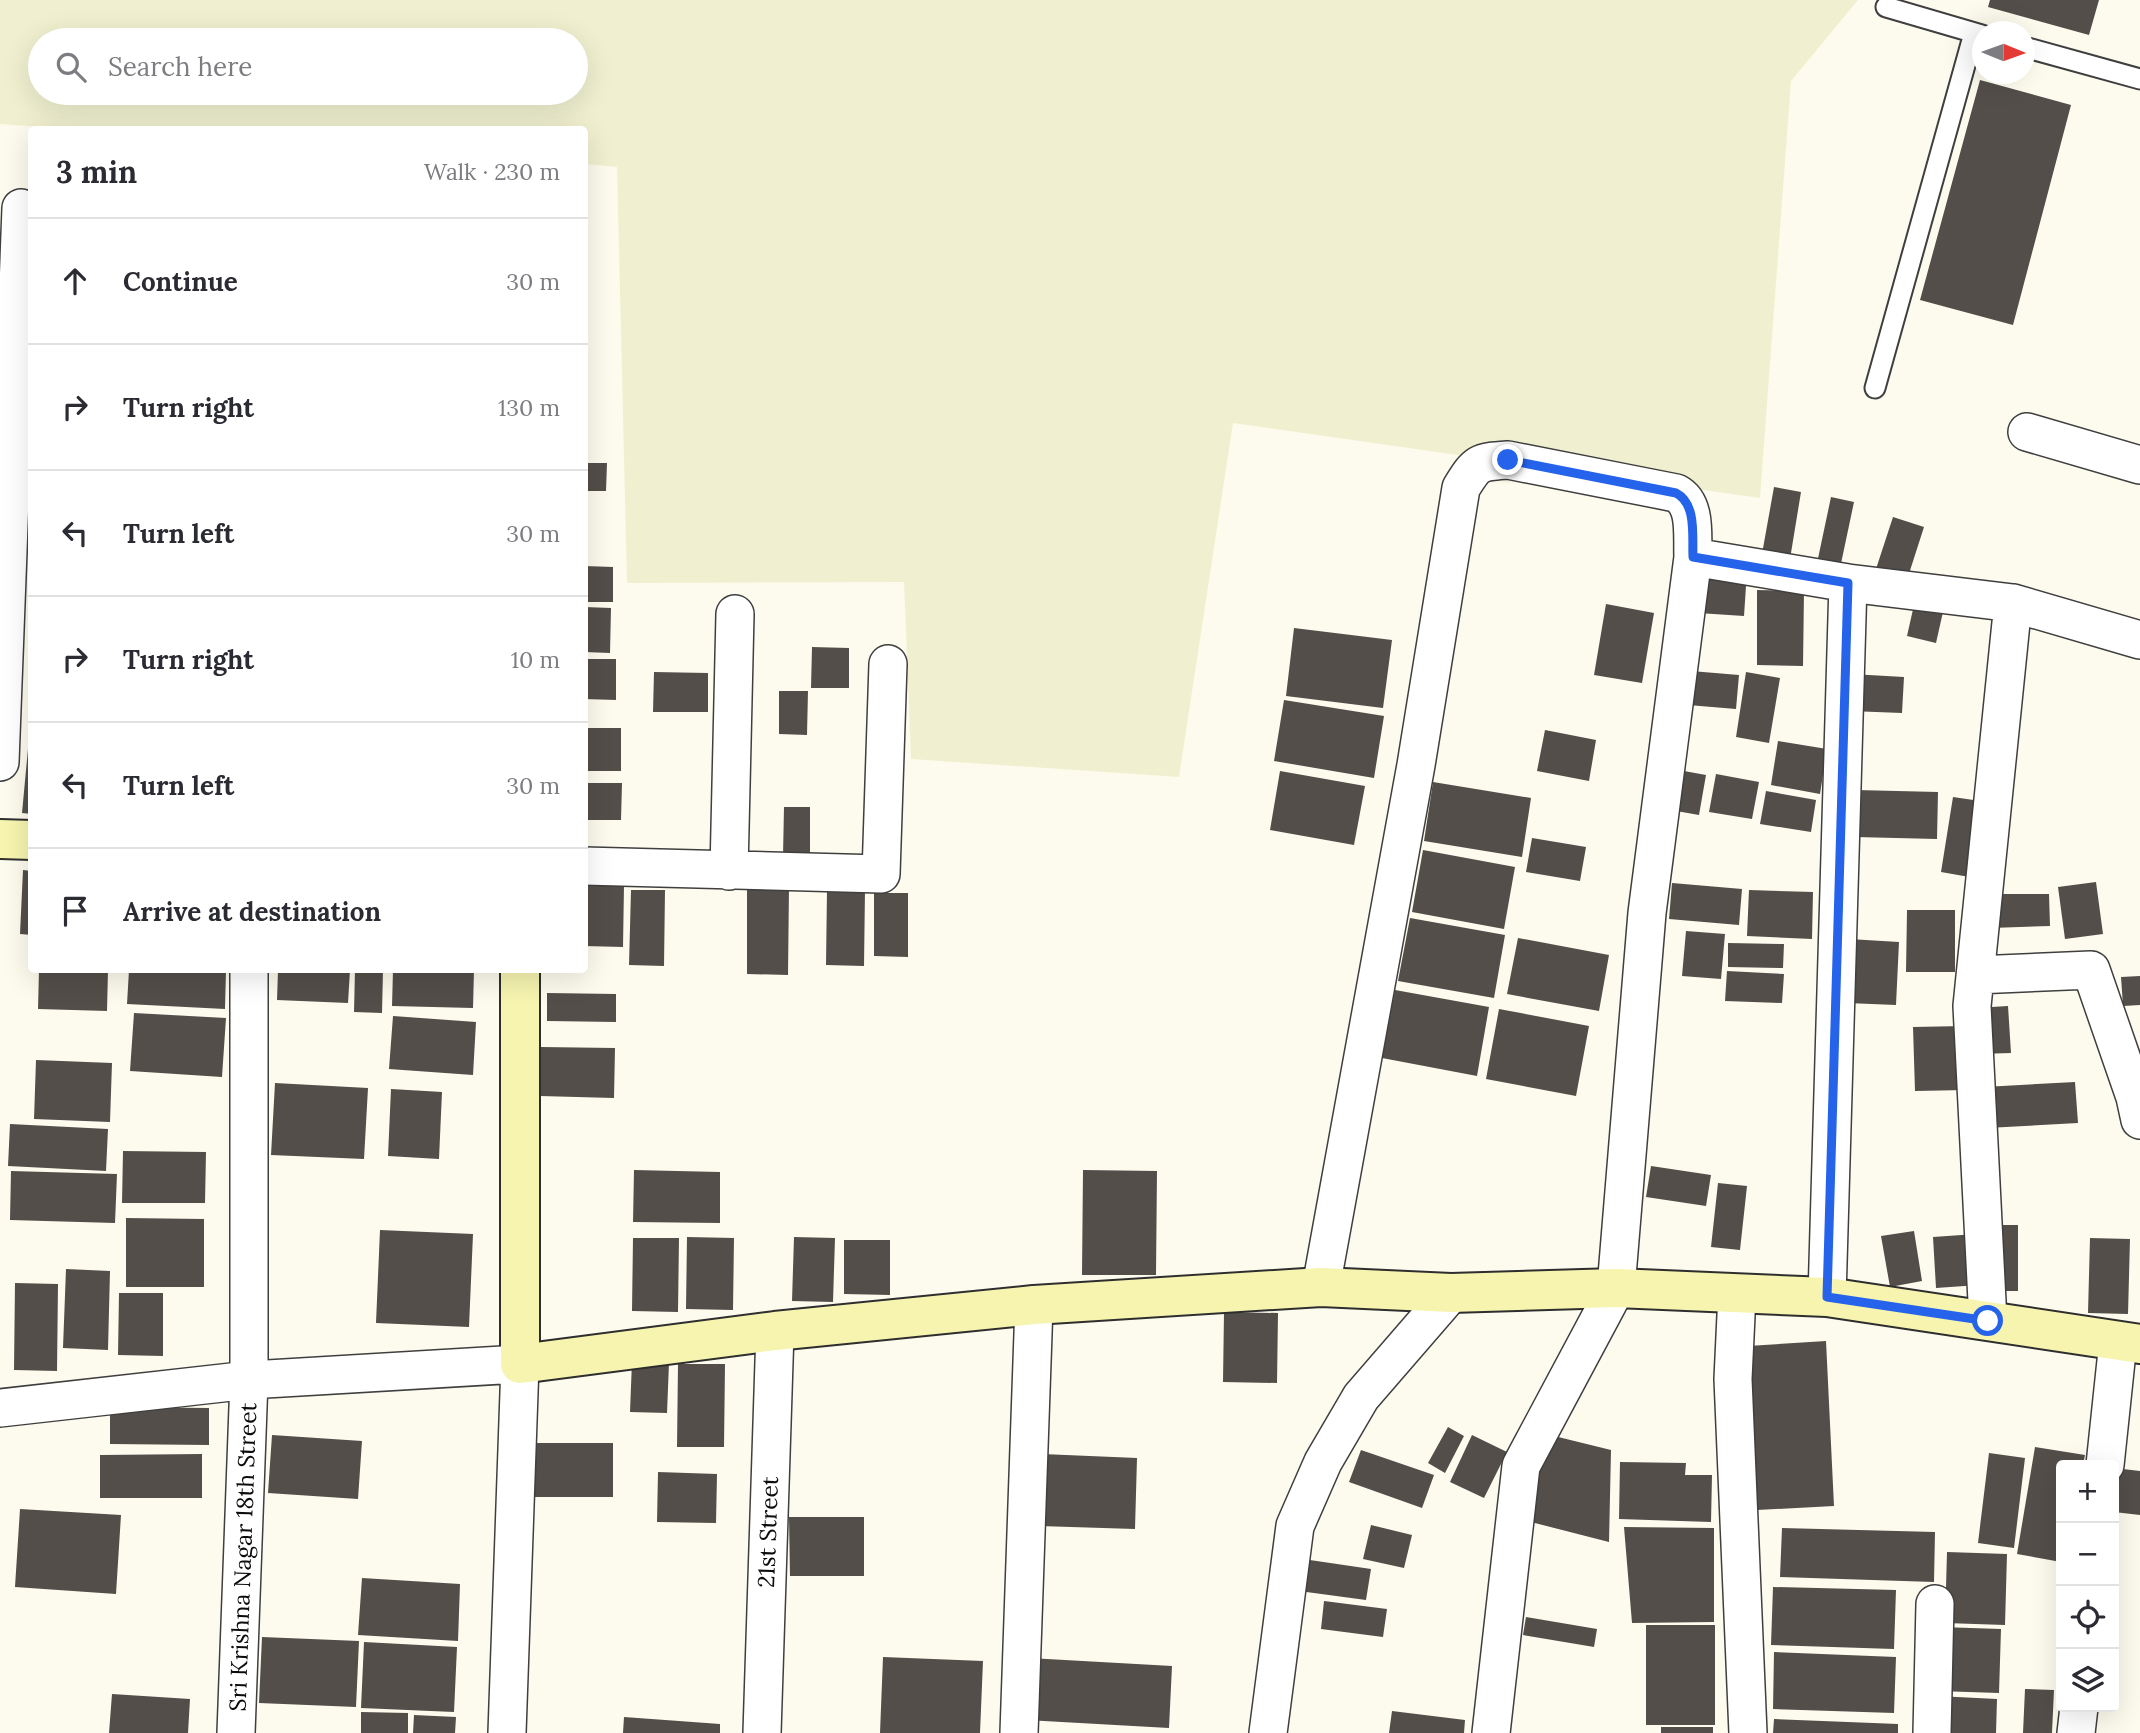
<!DOCTYPE html>
<html lang="en">
<head>
<meta charset="utf-8">
<style>
  :root { --surface:#fff; --page:#f7f7f7; --text:#2b2b33; --muted:#7c7c81; --line:#e1e1e2 }
  body { margin:0; font-family:Lora,serif; background:var(--page); color:var(--text) }
  .controls { position:absolute; right:21px; bottom:21px; display:grid; overflow:hidden; border-radius:7px; box-shadow:0 7px 28px #0002 }
  .controls button { width:63px; height:63px; display:grid; place-items:center; padding:0; border:0; border-bottom:2px solid var(--line); background:var(--surface); color:var(--text); font:35px sans-serif }
  .compass { position:absolute; left:1972px; top:21px; width:63px; height:63px; border-radius:50%; background:var(--surface); box-shadow:0 7px 28px #0002; rotate:91deg }
  .stop { position:absolute; width:21px; height:21px; margin:-16px; border:5px solid #2563eb; border-radius:50%; background:#fff }
  .stop.end { background:#2563eb; border-color:#fff; box-shadow:0 2px 7px #0008 }
  .list { margin:0; padding:0; list-style:none }
  h2 { display:flex; justify-content:space-between; align-items:center; height:91px; margin:0; padding:0 28px; font-size:30px }
  h2 small { font-size:23px; font-weight:400; color:var(--muted) }
  .list li { display:grid; grid-template-columns:46px 1fr auto; gap:21px; align-items:center; box-sizing:border-box; height:126px; padding:0 28px; border-top:2px solid var(--line) }
  .list b { display:block; font-size:26px; white-space:nowrap }
  .list em { font-size:23px; font-style:normal; color:var(--muted) }
  .icon { flex:none; width:38px; height:38px; fill:none; stroke:currentColor; stroke-width:2; stroke-linecap:round; stroke-linejoin:round }
  .map { position:relative; flex:none; width:2140px; height:1733px; overflow:hidden }
  .search { position:absolute; background:var(--surface); box-shadow:0 7px 28px #0002; left:28px; top:28px; width:560px; height:77px; display:flex; align-items:center; gap:18px; box-sizing:border-box; padding:0 24px; border-radius:38px; color:var(--muted); font-size:26px }
  .panel { position:absolute; background:var(--surface); box-shadow:0 7px 28px #0002; left:28px; top:126px; width:560px; height:847px; border-radius:7px }
  .map>svg:first-child { display:block }
</style>
</head>
<body>
<div class="map">
<svg width="2140" height="1733" viewBox="0 0 2140 1733">
  <rect width="100%" height="100%" fill="#fdfbed"/>
  <path fill="#f0f0d0" fill-rule="evenodd" d="M0,0H1858L1791,81L1760,498L1233,423L1179,777L911,759L904,582L627,583L617,167L585,164L584,130H81L0,124ZM40,40H576V93H40Z"/>
  <path fill="#534e49" d="M1990,0H2099L2089,35L1988,7Z
    M1980,80L2071,105L2013,325L1920,300Z
    M584,463H607L606,491H584Z
    M1774,487L1801,492L1790,559L1762,554Z
    M1831,497L1854,502L1839,573L1816,568Z
    M1893,517L1924,527L1906,583L1875,572Z
    M584,566L613,567V602H584Z
    M1701,568L1747,571L1744,616L1698,613Z
    M1757,590L1804,591L1803,666L1757,665Z
    M1916,596L1945,603L1936,643L1907,636Z
    M1606,604L1654,613L1642,683L1594,675Z
    M584,607L611,608L610,653L584,652Z
    M1294,628L1392,640L1383,708L1286,696Z
    M812,647L849,648V688H811Z
    M584,659H616V700L584,699Z
    M1691,671L1739,675L1736,709L1688,705Z
    M654,672L708,673V712H653Z
    M1746,672L1780,678L1769,743L1736,737Z
    M1851,674L1904,677L1902,713L1850,711Z
    M779,691H808L807,735L779,734Z
    M1284,700L1384,716L1374,778L1274,761Z
    M584,728H621V771H584Z
    M1545,730L1596,740L1589,781L1537,771Z
    M1778,741L1827,749L1820,794L1771,785Z
    M28,749H32V814L22,813Z
    M1673,769L1706,775L1699,815L1665,809Z
    M1280,771L1365,786L1354,845L1270,830Z
    M1716,774L1759,782L1752,819L1709,812Z
    M1433,782L1531,798L1522,857L1424,841Z
    M584,783H622L621,820H584Z
    M1856,790L1938,792L1937,839L1855,837Z
    M1766,791L1816,800L1811,832L1760,824Z
    M1953,797L1987,802L1975,878L1941,872Z
    M784,807H810V856H783Z
    M1532,838L1586,847L1580,881L1526,872Z
    M1423,850L1515,867L1504,929L1412,912Z
    M23,870L32,871V935L20,934Z
    M2096,882L2103,934L2065,939L2058,887Z
    M1672,883L1742,889L1739,925L1669,919Z
    M584,884L624,885L623,947L584,946Z
    M747,886L789,887L788,975L747,974Z
    M827,889H865L864,966L826,965Z
    M631,890H665L664,966L629,965Z
    M1749,890L1813,892L1812,939L1747,936Z
    M874,893H908V957L874,956Z
    M1990,894H2049L2050,926L1991,928Z
    M1907,910H1955V972H1906Z
    M1410,918L1505,935L1494,998L1398,981Z
    M1686,931L1725,934L1721,979L1682,976Z
    M1518,938L1609,955L1599,1011L1507,994Z
    M1849,939L1899,942L1896,1005L1847,1003Z
    M1728,943L1784,944L1783,968L1728,967Z
    M39,970H108L107,1011L38,1009Z
    M129,970H226L225,1009L127,1004Z
    M278,970H350L348,1003L277,1000Z
    M355,970H383L382,1013L354,1012Z
    M393,970H474L473,1008L392,1006Z
    M1727,971L1784,974L1782,1003L1725,1001Z
    M2140,976V1005L2123,1006L2121,977Z
    M1395,990L1489,1007L1477,1076L1382,1058Z
    M547,993L616,994V1022L547,1021Z
    M2008,1006L2011,1053L1978,1054L1975,1008Z
    M1499,1009L1589,1026L1576,1096L1486,1079Z
    M134,1013L226,1018L222,1077L130,1071Z
    M393,1016L476,1022L473,1075L389,1069Z
    M1964,1026L1966,1090L1915,1091L1913,1027Z
    M541,1047L615,1048L614,1098L540,1096Z
    M36,1060L112,1063L110,1122L34,1119Z
    M2075,1082L2078,1123L1987,1128L1984,1087Z
    M275,1083L368,1088L364,1159L271,1155Z
    M391,1089L442,1092L439,1159L388,1156Z
    M10,1124L108,1129L106,1171L8,1166Z
    M123,1151L206,1152L205,1203H122Z
    M1651,1166L1711,1175L1706,1206L1646,1197Z
    M634,1170L720,1172V1223L633,1222Z
    M1083,1170L1157,1171L1156,1275H1082Z
    M11,1171L117,1174L115,1223L10,1220Z
    M1718,1183L1747,1186L1740,1250L1711,1247Z
    M126,1218L204,1219V1287H126Z
    M1990,1225H2018V1291H1990Z
    M380,1230L473,1234L469,1327L376,1323Z
    M1914,1231L1922,1281L1890,1287L1881,1236Z
    M1976,1234L1979,1285L1936,1288L1933,1237Z
    M687,1237L734,1238L733,1310L686,1309Z
    M794,1237L835,1238L833,1302L792,1301Z
    M633,1238H679L678,1312L632,1311Z
    M2090,1238L2130,1239L2128,1314L2088,1313Z
    M844,1240H890V1295L844,1294Z
    M66,1269L110,1271L108,1350L63,1348Z
    M15,1283L58,1284L57,1371L14,1370Z
    M119,1293H163V1356L118,1355Z
    M1224,1312L1278,1313L1277,1383L1223,1382Z
    M1826,1341L1834,1506L1757,1510L1748,1346Z
    M632,1361L669,1363L667,1413L630,1412Z
    M678,1364H725L724,1447H677Z
    M110,1407L209,1408V1445L110,1444Z
    M1448,1427L1464,1436L1445,1473L1428,1463Z
    M1546,1434L1611,1450L1609,1542L1527,1521Z
    M272,1435L362,1441L358,1499L268,1493Z
    M1472,1435L1507,1452L1484,1498L1450,1482Z
    M534,1443H613V1497H534Z
    M2035,1447L2085,1455L2083,1465H2061V1562L2017,1554Z
    M1361,1450L1434,1475L1422,1508L1349,1482Z
    M1989,1453L2025,1458L2014,1548L1978,1543Z
    M202,1454V1498H100V1455Z
    M1042,1454L1137,1458L1135,1529L1039,1526Z
    M1620,1462L1686,1463L1685,1475H1712L1711,1522L1619,1519Z
    M2114,1468L2140,1471V1515L2114,1512Z
    M658,1472L717,1474L716,1523L657,1522Z
    M20,1509L121,1515L116,1594L15,1587Z
    M789,1517H864V1576H790Z
    M1371,1525L1412,1535L1404,1568L1363,1559Z
    M1624,1527L1714,1528V1622L1632,1623Z
    M1782,1528L1935,1532L1934,1582L1780,1577Z
    M1947,1552L2007,1554L2005,1625L1945,1623Z
    M1303,1559L1371,1569L1366,1600L1299,1591Z
    M362,1578L460,1584L458,1641L358,1635Z
    M1773,1587L1896,1590L1894,1649L1771,1645Z
    M1324,1601L1387,1609L1383,1637L1321,1629Z
    M1526,1617L1597,1629L1594,1647L1523,1635Z
    M1646,1625H1715V1725H1646Z
    M1940,1627L2001,1629L1999,1693L1938,1691Z
    M262,1637L359,1641L356,1707L259,1703Z
    M364,1642L457,1647L454,1712L361,1708Z
    M1774,1652L1896,1657L1894,1713L1773,1709Z
    M883,1657L983,1661L980,1733H880Z
    M1029,1658L1172,1666L1169,1728L1026,1720Z
    M2025,1689L2054,1690L2052,1733H2023Z
    M112,1694L190,1699L188,1733H109Z
    M1937,1696L1997,1699L1996,1733H1935Z
    M1392,1711L1465,1720L1464,1733H1389Z
    M361,1712L408,1713V1733H361Z
    M414,1715L456,1717L455,1733H413Z
    M624,1717L720,1724V1733H623Z
    M1774,1719L1898,1724V1733H1773Z
    M1661,1727H1713V1733H1661Z"/>
  <g fill="none" stroke-linecap="round" stroke-linejoin="round">
    <g stroke="#3f3f3f" stroke-width="23">
      <path id="lane" d="M1886,7L1982,35
        M2024,47L2140,79
        M1875,388L1974,33"/>
    </g>
    <g stroke="#3f3f3f" stroke-width="40">
      <path id="street" d="M2027,432L2140,465
        M1693,557L1848,583L2013,603L2140,640
        M0,762L21,208
        M584,866L881,874L888,664
        M729,871L735,614
        M1976,975L2091,970L2135,1097L2140,1120
        M1321,1287L1416,765L1461,488C1477,462 1478,462 1508,460L1676,493C1697,504 1692,536 1693,557L1647,913L1616,1288L1521,1466L1491,1733
        M1737,1294L1733,1379L1748,1733
        M1827,1297L1848,583
        M1988,1321L1972,1006L2013,603
        M0,1408L249,1380L520,1364L507,1733
        M2105,1465L2118,1342
        M236,1733L249,1380V970
        M762,1733L775,1331
        M1019,1733L1034,1305
        M1268,1733L1295,1526L1323,1462L1361,1397L1451,1293
        M1932,1733L1935,1604
        M2076,1733L2079,1707"/>
    </g>
    <g stroke="#2e2e2e" stroke-width="42">
      <path id="secondary" d="M0,839L32,840
        M520,970V1364L775,1331L1034,1305L1321,1287L1451,1293L1616,1288L1827,1297L2140,1344"/>
    </g>
    <use href="#lane" stroke="#fff" stroke-width="19"/>
    <use href="#street" stroke="#fff" stroke-width="37"/>
    <use href="#secondary" stroke="#f6f4af" stroke-width="38"/>
  </g>
  <g fill="none" stroke-linecap="round" stroke-linejoin="round">
    <path stroke="#2563eb" stroke-width="9" d="M1508,460L1676,493C1697,504 1692,536 1693,557L1848,583L1827,1297L1988,1321"/>
  </g>
  <g text-anchor="middle" stroke-width="7" stroke-linejoin="round" paint-order="stroke">
    <g font-size="23" fill="#0c0c0c" stroke="#fff">
      <text transform="translate(768 1532) rotate(-88)" y="8">21st Street</text>
      <text transform="translate(243 1557) rotate(-88)" y="8">Sri Krishna Nagar 18th Street</text>
    </g>
  </g>
</svg>
<div class="controls">
<button>+</button>
<button>−</button>
<button><svg class="icon" aria-label="locate" viewBox="0 0 24 24"><circle cx="12" cy="12" r="6"/><path d="M12 2v4M12 18v4M2 12h4M18 12h4"/></svg></button>
<button><svg class="icon" aria-label="layers" viewBox="0 0 24 24"><path d="M12 4l9 5-9 5-9-5zM3 14l9 5 9-5"/></svg></button>
</div>
<svg class="compass" viewBox="-18 -18 36 36"><path d="M0-13l5 13h-10z" fill="#e53935"/><path d="M0 13l5-13h-10z" fill="#7c7c81"/></svg>
<div class="stop" style="left:1988px;top:1321px"></div>
<div class="stop end" style="left:1508px;top:460px"></div>
<div class="search"><svg class="icon" aria-label="search" viewBox="0 0 24 24"><circle cx="10" cy="10" r="6"/><path d="M15 15l6 6"/></svg>Search here</div>
<section class="panel">
<h2>3 min<small>Walk · 230 m</small></h2>
<ul class="list">
<li><svg class="icon" aria-label="ahead" viewBox="0 0 24 24"><path d="M12 20V5M6 11l6-6 6 6"/></svg><div><b>Continue</b></div><em>30 m</em></li>
<li><svg class="icon" aria-label="right" viewBox="0 0 24 24"><path d="M7 20v-9h11M14 6l5 5-5 5"/></svg><div><b>Turn right</b></div><em>130 m</em></li>
<li><svg class="icon" aria-label="left" viewBox="0 0 24 24"><path d="M17 20v-9H6M10 6l-5 5 5 5"/></svg><div><b>Turn left</b></div><em>30 m</em></li>
<li><svg class="icon" aria-label="right" viewBox="0 0 24 24"><path d="M7 20v-9h11M14 6l5 5-5 5"/></svg><div><b>Turn right</b></div><em>10 m</em></li>
<li><svg class="icon" aria-label="left" viewBox="0 0 24 24"><path d="M17 20v-9H6M10 6l-5 5 5 5"/></svg><div><b>Turn left</b></div><em>30 m</em></li>
<li><svg class="icon" aria-label="arrive" viewBox="0 0 24 24"><path d="M6 21V4h12l-3 4 3 4H6"/></svg><div><b>Arrive at destination</b></div></li>
</ul>
</section>
</div>
</body>
</html>
